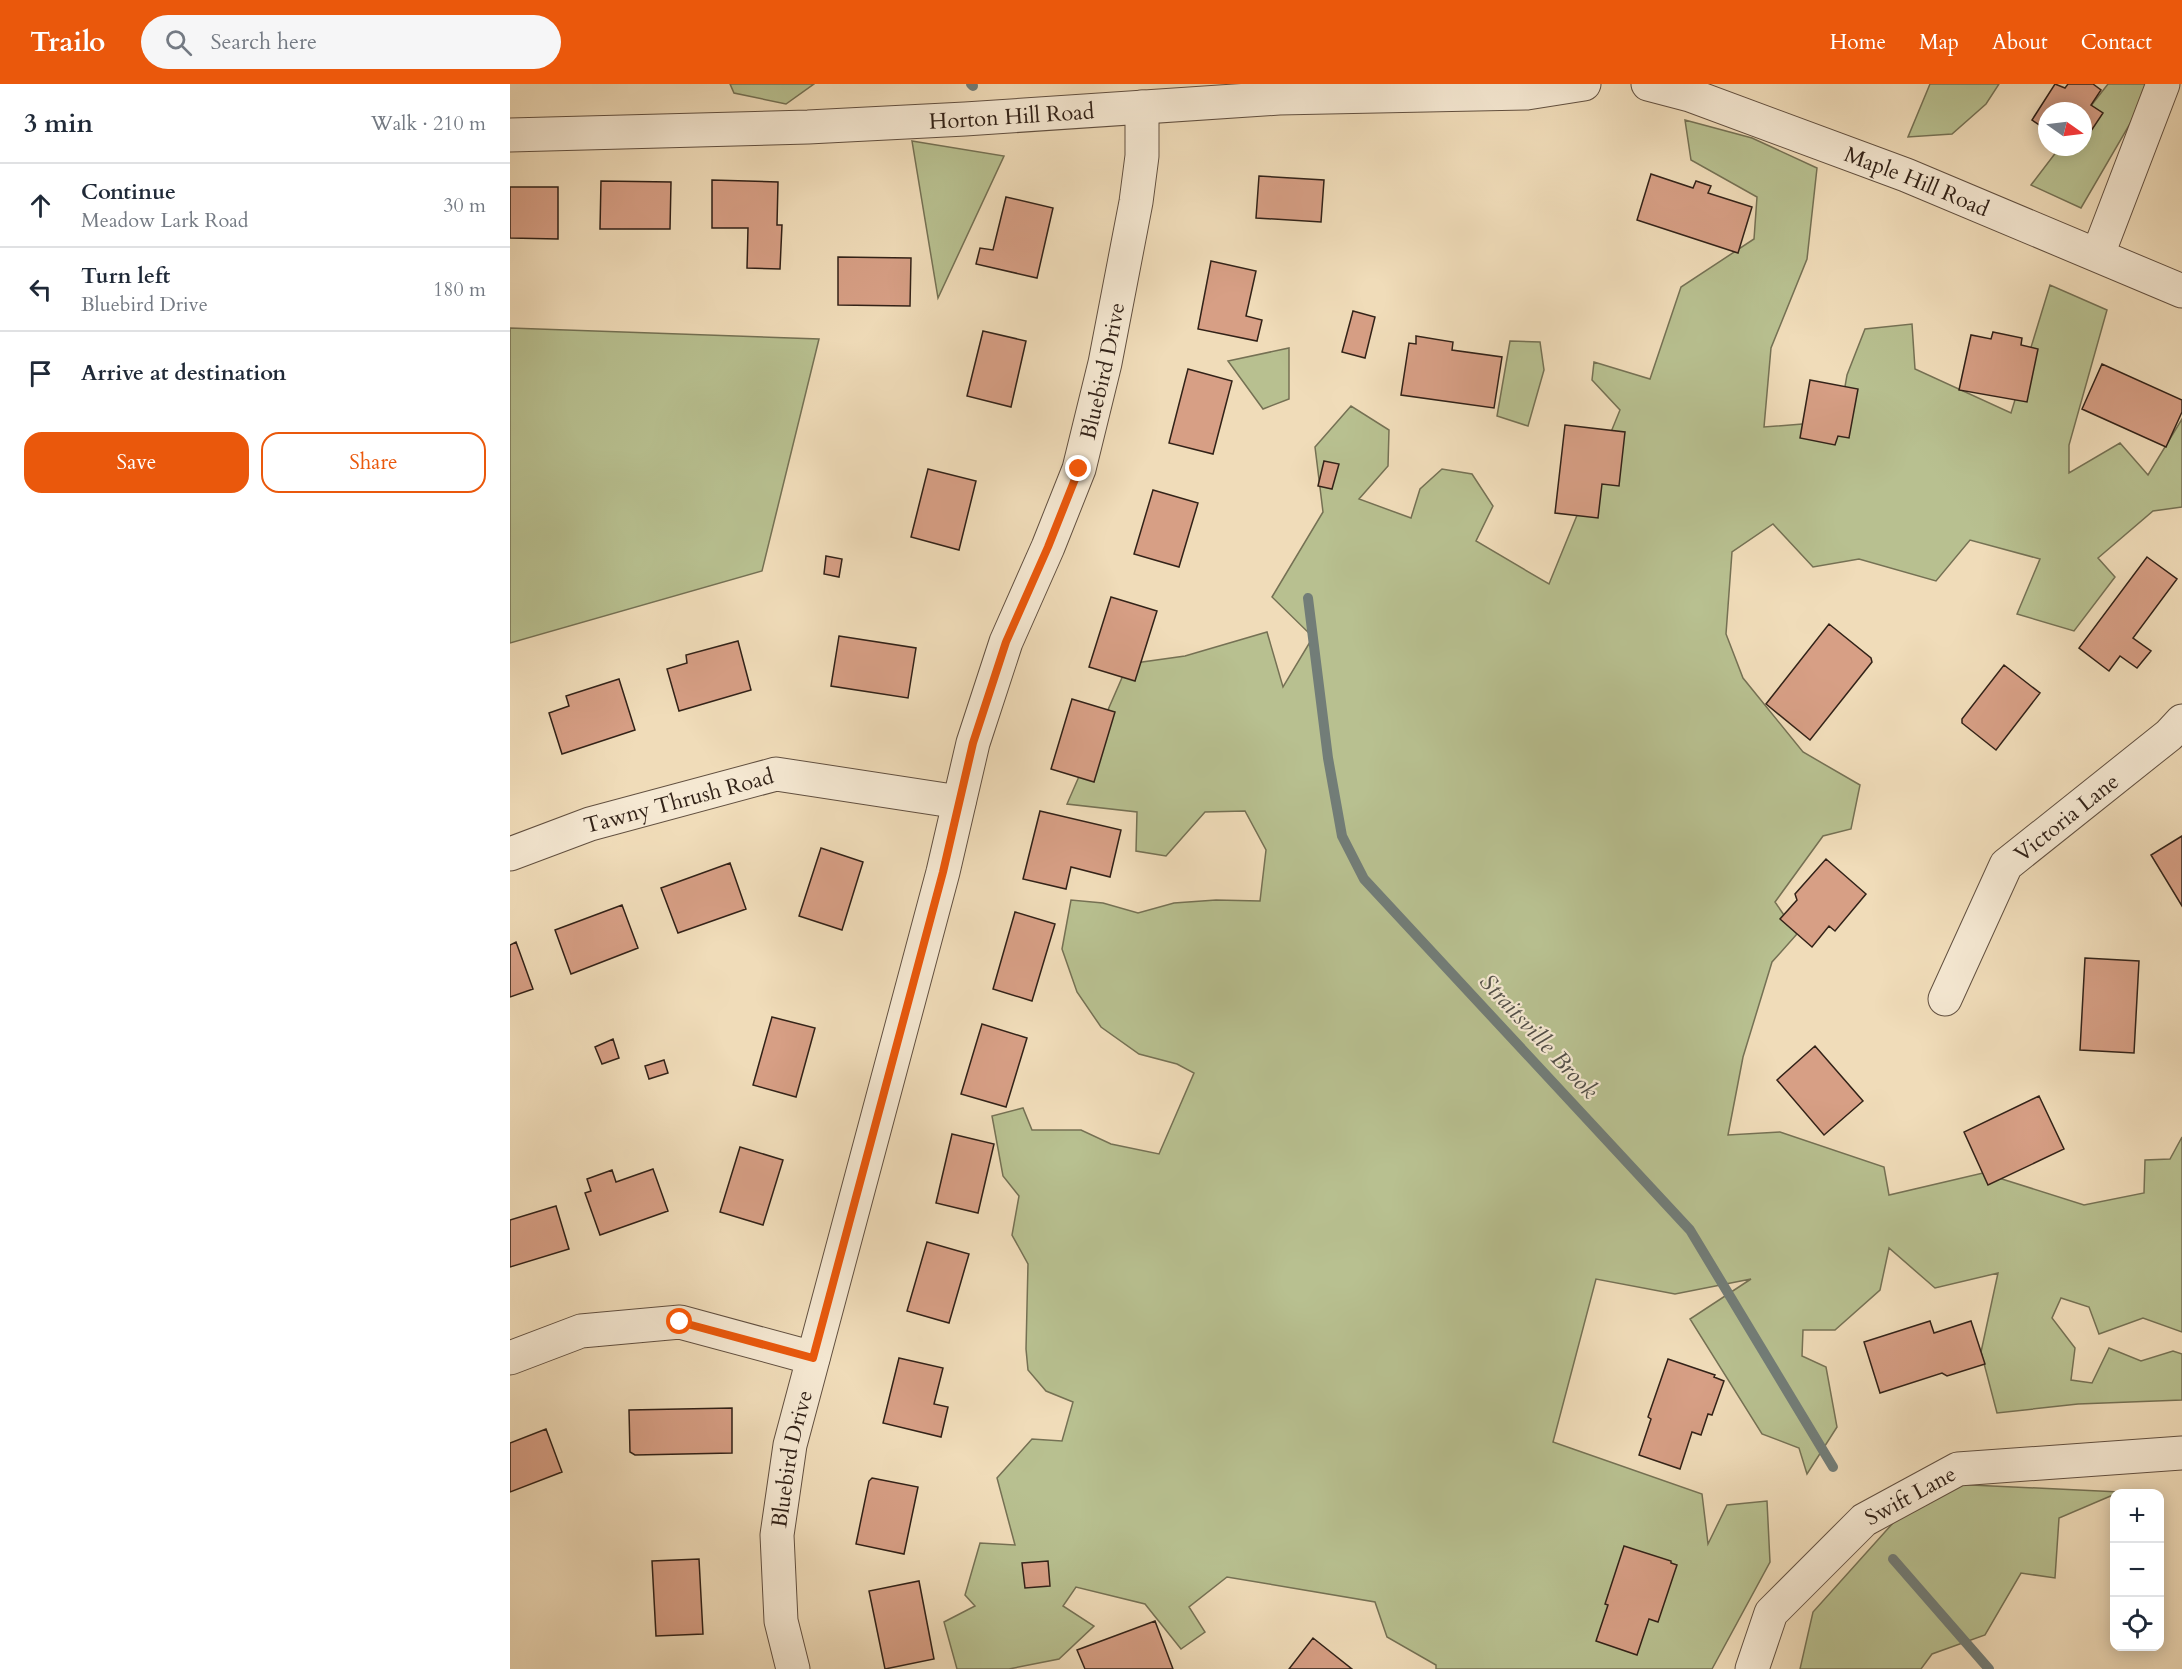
<!DOCTYPE html>
<html lang="en">
<head>
<meta charset="utf-8">
<style>
  :root { --surface:#fff; --page:#f6f6f7; --text:#1f2937; --muted:#747a83; --line:#e0e1e3; --accent:#ea580c }
  body { margin:0; font-family:Cardo,serif; background:var(--page); color:var(--text) }
  .controls { position:absolute; right:18px; bottom:18px; display:grid; overflow:hidden; border-radius:12px; box-shadow:0 3px 15px #0003 }
  .controls button { width:54px; height:54px; display:grid; place-items:center; padding:0; border:0; border-bottom:2px solid var(--line); background:var(--surface); color:var(--text); font:30px sans-serif }
  .compass { position:absolute; left:1528px; top:18px; width:54px; height:54px; border-radius:50%; background:var(--surface); box-shadow:0 3px 15px #0003; rotate:104deg }
  .stop { position:absolute; width:18px; height:18px; margin:-14px; border:4px solid #ea580c; border-radius:50%; background:#fff }
  .stop.end { background:#ea580c; border-color:#fff; box-shadow:0 2px 6px #0008 }
  .list { margin:0; padding:0; list-style:none }
  h2 { display:flex; justify-content:space-between; align-items:center; height:78px; margin:0; padding:0 24px; font-size:26px }
  h2 small { font-size:20px; font-weight:400; color:var(--muted) }
  .list li { display:grid; grid-template-columns:39px 1fr auto; gap:18px; align-items:center; box-sizing:border-box; height:84px; padding:0 24px; border-top:2px solid var(--line) }
  .list b { display:block; font-size:22px; white-space:nowrap }
  .list p { margin:0; font-size:20px; white-space:nowrap; color:var(--muted) }
  .list em { font-size:20px; font-style:normal; color:var(--muted) }
  .actions { display:flex; gap:12px; padding:18px 24px }
  .actions a { flex:1; padding:14px 0; border:2px solid var(--accent); border-radius:18px; text-align:center; font-size:21px; color:var(--accent) }
  .actions .main { background:var(--accent); color:#fff }
  .icon { flex:none; width:33px; height:33px; fill:none; stroke:currentColor; stroke-width:2; stroke-linecap:round; stroke-linejoin:round }
  .map { position:relative; flex:none; width:1672px; height:1585px; overflow:hidden }
  header { display:flex; align-items:center; gap:36px; box-sizing:border-box; height:84px; padding:0 30px; background:var(--accent); color:#fff }
  header strong { font-size:28px }
  nav { display:flex; gap:33px; margin-inline-start:auto; font-size:21px }
  .search { width:420px; height:54px; background:var(--page); display:flex; align-items:center; gap:15px; box-sizing:border-box; padding:0 21px; border-radius:33px; color:var(--muted); font-size:22px }
  main { display:flex }
  aside { flex:1; background:var(--surface) }
  .map>svg:first-child { display:block }
</style>
</head>
<body>
<header>
<strong>Trailo</strong>
<div class="search"><svg class="icon" aria-label="search" viewBox="0 0 24 24"><circle cx="10" cy="10" r="6"/><path d="M15 15l6 6"/></svg>Search here</div>
<nav><a>Home</a><a>Map</a><a>About</a><a>Contact</a></nav>
</header>
<main>
<aside>
<h2>3 min<small>Walk · 210 m</small></h2>
<ul class="list">
<li><svg class="icon" aria-label="ahead" viewBox="0 0 24 24"><path d="M12 20V5M6 11l6-6 6 6"/></svg><div><b>Continue</b><p>Meadow Lark Road</p></div><em>30 m</em></li>
<li><svg class="icon" aria-label="left" viewBox="0 0 24 24"><path d="M17 20v-9H6M10 6l-5 5 5 5"/></svg><div><b>Turn left</b><p>Bluebird Drive</p></div><em>180 m</em></li>
<li><svg class="icon" aria-label="arrive" viewBox="0 0 24 24"><path d="M6 21V4h12l-3 4 3 4H6"/></svg><div><b>Arrive at destination</b></div></li>
</ul>
<div class="actions"><a class="main">Save</a><a>Share</a></div>
</aside>
<div class="map">
<svg width="1672" height="1585" viewBox="0 0 1672 1585">
  <rect width="100%" height="100%" fill="#f0dcb9"/>
  <filter id="stains"><feTurbulence type="fractalNoise" baseFrequency=".00333" numOctaves="4"/><feColorMatrix values="0 0 0 0 .2 0 0 0 0 .09 0 0 0 0 .02 0 0 0 .5 -.17"/></filter>
  <radialGradient id="worn" r=".72"><stop offset=".6" stop-color="#630" stop-opacity="0"/><stop offset="1" stop-color="#630" stop-opacity=".3"/></radialGradient>
  <path fill="#b8c090" stroke="#757154" stroke-width="1.5" d="M220,0H304L276,20L224,9Z
    M1420,0H1489L1476,20L1442,50L1398,53Z
    M1598,0H1638L1628,26L1571,124L1521,101L1550,63H1573V32Z
    M1175,36L1242,54L1307,84L1297,175L1261,264L1254,343L1329,337L1337,291L1355,245L1402,240L1405,285L1501,329L1540,201L1597,226L1559,361V389L1610,359L1638,391L1672,335V423L1643,427L1588,474L1605,493L1564,547L1507,530L1530,475L1460,456L1426,497L1349,475L1303,483L1263,440L1222,468L1216,550L1233,594L1293,668L1350,701L1341,745L1313,752L1265,818L1287,850L1262,878L1233,973L1218,1051L1270,1048L1374,1083L1379,1111L1473,1089L1574,1121L1634,1109L1635,1076L1660,1075L1672,1053V1248L1633,1234L1589,1250L1579,1223L1551,1214L1542,1234L1565,1264L1561,1296L1582,1299L1599,1264L1631,1277L1663,1267L1672,1270V1316L1568,1320L1487,1329L1471,1268L1488,1189L1425,1204L1379,1164L1370,1206L1325,1246H1293L1292,1272L1316,1283L1327,1343L1297,1390L1289,1364L1252,1350L1180,1235L1241,1195L1165,1210L1086,1195L1043,1358L1192,1410L1198,1460L1217,1421L1257,1417L1260,1478L1202,1585H926V1581L877,1553L865,1518L717,1493L679,1523L695,1548L671,1565L635,1520L566,1503L553,1522L584,1542L549,1575L499,1585H447L434,1538L465,1522L455,1511L470,1459L505,1461L487,1394L522,1355L552,1357L563,1318L536,1307L518,1286L516,1265L518,1180L502,1151L509,1112L493,1092L482,1032L513,1024L522,1046H571L601,1060L649,1070L684,989L667,980L629,970L591,943L567,908L552,865L561,816L593,819L628,829L664,819L706,816L750,817L756,766L735,727L695,728L656,772L626,767L627,728L557,720L618,580L675,572L757,548L773,603L803,553L762,513L813,428L805,363L841,322L879,346L878,382L849,415L901,434L910,405L932,385L962,390L983,422L966,457L1039,500L1110,326L1082,296L1084,278L1140,295L1171,203L1244,155L1247,113L1181,76Z
    M402,57L494,72L428,214Z
    M0,244L309,255L252,487L0,559Z
    M1000,257L1030,258L1034,286L1018,342L987,332Z
    M779,264V315L753,325L718,277Z
    M1419,1399L1610,1408L1549,1434L1545,1494L1511,1489L1475,1551L1422,1570L1411,1585H1290L1303,1528Z"/>
  <g fill="none" stroke-linecap="round" stroke-linejoin="round">
    <path stroke="#727d78" stroke-width="10" d="M461,0L463,2
      M798,514L818,674L832,752L854,795L1180,1146L1323,1383
      M1383,1475L1479,1585"/>
  </g>
  <path fill="#d79f85" stroke="#322218" stroke-width="1.5" d="M1545,0L1555,4L1558,0H1583L1591,6L1581,21L1593,29L1573,59V27H1537V46L1522,36Z
    M1141,90L1183,104L1186,97L1201,102L1198,109L1242,123L1228,169L1127,136Z
    M749,92L814,96L811,138L746,134Z
    M202,96L268,98L267,141H272L270,185L237,184L238,144H202Z
    M91,97L161,98L160,145H90Z
    M0,103H48V155L0,154Z
    M496,113L543,124L527,194L466,180L470,164L483,166Z
    M328,173L401,174L400,222L328,221Z
    M701,177L746,187L736,232L752,236L747,257L688,245Z
    M843,227L865,233L855,274L832,268Z
    M473,247L516,257L501,323L457,312Z
    M1483,248L1512,254L1511,261L1528,265L1517,318L1449,306L1461,251L1481,255Z
    M906,252L943,258L942,266L992,273L984,324L891,311L899,259L906,260Z
    M1592,280L1672,316V328L1656,363L1572,325Z
    M678,285L722,297L703,370L659,359Z
    M1300,296L1348,305L1339,354L1328,352L1325,361L1290,354Z
    M1055,341L1115,348L1109,402L1092,400L1088,434L1045,429Z
    M814,377L829,380L822,405L808,402Z
    M418,385L466,397L449,466L401,453Z
    M643,406L688,419L669,483L624,470Z
    M316,472L332,475L329,493L314,490Z
    M1637,473L1667,495L1623,554L1641,567L1627,584L1610,572L1599,587L1569,564Z
    M601,513L647,527L625,597L579,583Z
    M1319,540L1361,574L1362,578L1300,656L1256,620Z
    M329,552L406,564L398,614L321,602Z
    M228,557L241,606L169,627L157,585L177,579L176,571Z
    M1494,581L1530,609L1486,666L1452,639V635Z
    M109,595L125,646L52,670L39,629L59,622L56,612Z
    M562,615L605,628L584,698L541,685Z
    M530,727L611,746L600,793L561,783L556,805L513,795Z
    M1672,752V822L1641,771Z
    M311,764L353,778L332,846L289,832Z
    M1316,775L1356,810L1325,847L1319,842L1302,863L1270,835L1287,816L1285,810Z
    M220,779L236,825L168,849L151,804Z
    M112,821L128,864L61,890L45,846Z
    M505,828L545,840L522,917L483,905Z
    M6,858L23,905L0,913V861Z
    M1575,874L1629,877L1624,969L1570,966Z
    M262,933L305,944L286,1013L243,1001Z
    M472,940L517,954L496,1023L451,1010Z
    M103,955L109,974L92,980L85,963Z
    M1305,962L1353,1017L1314,1051L1267,996Z
    M154,976L158,989L139,995L135,982Z
    M1529,1012L1554,1065L1478,1101L1454,1048Z
    M442,1050L484,1060L468,1129L426,1119Z
    M230,1063L273,1076L253,1141L210,1128Z
    M143,1085L158,1127L90,1151L75,1109L81,1107L77,1095L102,1086L106,1098Z
    M46,1122L59,1165L0,1183V1136Z
    M417,1158L459,1170L439,1239L397,1227Z
    M1420,1237L1424,1249L1461,1237L1475,1280L1437,1292L1432,1289L1370,1309L1354,1258Z
    M389,1274L433,1284L424,1320L438,1323L431,1353L373,1339Z
    M1158,1275L1205,1291L1204,1293L1214,1297L1202,1331L1198,1330L1191,1351L1182,1348L1170,1385L1129,1371L1141,1335L1138,1333Z
    M222,1324V1369L125,1371L120,1368L119,1326Z
    M36,1345L52,1388L0,1408V1359Z
    M362,1394L408,1403L394,1470L346,1460L359,1397Z
    M1114,1462L1161,1477V1479L1167,1481L1148,1538L1139,1535L1127,1571L1086,1557L1098,1521L1095,1520Z
    M189,1475L193,1550L146,1552L142,1477Z
    M538,1477L540,1502L515,1504L512,1479Z
    M409,1497L424,1575L375,1585L359,1507Z
    M645,1537L663,1585H575L567,1566Z
    M803,1554L842,1585H779Z"/>
  <g fill="none" stroke-linecap="round" stroke-linejoin="round">
    <g stroke="#625040" stroke-width="35">
      <g id="minor">
        <path id="s1" d="M1138,0L1180,11L1396,91L1672,207"/>
        <path id="s2" d="M0,51L298,43L455,35L769,14L1017,9L1074,0"/>
        <path d="M1588,170L1653,0"/>
        <path id="s3" d="M0,770L80,740L266,690L449,718"/>
        <path id="s4" d="M1435,915L1496,781L1659,651L1672,637"/>
        <path d="M0,1274L71,1247L170,1238L303,1274"/>
        <path id="s5" d="M283,1585L271,1537L267,1451L280,1361L433,788L463,659L496,558L538,463L569,385L595,279L626,118L632,72V23"/>
        <path id="s6" d="M1242,1585L1261,1529L1354,1436L1448,1385L1672,1369"/>
      </g>
    </g>
    <use href="#minor" stroke="#f5e8d2" stroke-width="33"/>
  </g>
  <g fill="none" stroke-linecap="round" stroke-linejoin="round">
    <path stroke="#ea580c" stroke-width="8" d="M170,1238L303,1274L433,788L463,659L496,558L538,463L569,385"/>
  </g>
  <g text-anchor="middle" stroke-width="4.5" stroke-linejoin="round" paint-order="stroke">
    <g font-size="22" fill="#322218" stroke="#f5e8d2">
      <text dy="8" stroke="none"><textPath href="#s2" startOffset="502">Horton Hill Road</textPath></text>
      <text dy="8" stroke="none"><textPath href="#s1" startOffset="286">Maple Hill Road</textPath></text>
      <text dy="8" stroke="none"><textPath href="#s5" startOffset="1347">Bluebird Drive</textPath></text>
      <text dy="8" stroke="none"><textPath href="#s3" startOffset="177">Tawny Thrush Road</textPath></text>
      <text dy="8" stroke="none"><textPath href="#s4" startOffset="224">Victoria Lane</textPath></text>
      <text dy="8" stroke="none"><textPath href="#s5" startOffset="213">Bluebird Drive</textPath></text>
      <text dy="8" stroke="none"><textPath href="#s6" startOffset="243">Swift Lane</textPath></text>
    </g>
    <g font-size="24" font-style="italic" fill="#524f48" stroke="#f5e8d2">
      <text transform="translate(1029 952) rotate(47)" y="8">Straitsville Brook</text>
    </g>
  </g>
  <rect width="100%" height="100%" filter="url(#stains)"/>
  <rect width="100%" height="100%" fill="url(#worn)"/>
</svg>
<div class="controls">
<button>+</button>
<button>−</button>
<button><svg class="icon" aria-label="locate" viewBox="0 0 24 24"><circle cx="12" cy="12" r="6"/><path d="M12 2v4M12 18v4M2 12h4M18 12h4"/></svg></button>
</div>
<svg class="compass" viewBox="-18 -18 36 36"><path d="M0-13l5 13h-10z" fill="#e53935"/><path d="M0 13l5-13h-10z" fill="#747a83"/></svg>
<div class="stop" style="left:170px;top:1238px"></div>
<div class="stop end" style="left:569px;top:385px"></div>
</div>
</main>
</body>
</html>
